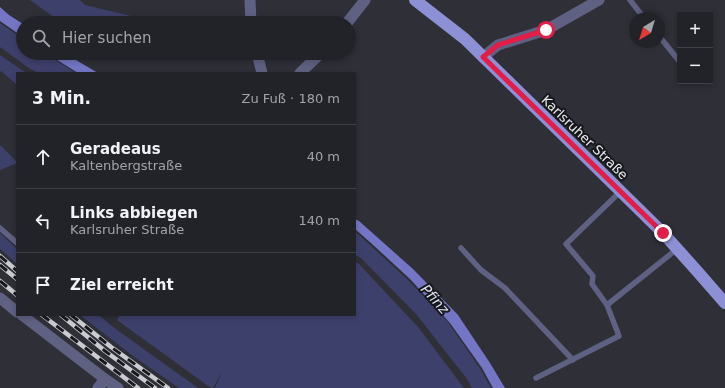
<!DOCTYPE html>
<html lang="de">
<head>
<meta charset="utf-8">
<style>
  :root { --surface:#222329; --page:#2e2f35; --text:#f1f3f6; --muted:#a2a4a8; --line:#3f4046 }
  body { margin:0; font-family:"DejaVu Sans",sans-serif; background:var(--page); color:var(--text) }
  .controls { position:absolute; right:12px; top:12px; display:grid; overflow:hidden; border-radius:0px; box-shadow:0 2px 6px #0003 }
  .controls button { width:36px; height:36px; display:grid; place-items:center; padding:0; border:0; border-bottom:1px solid var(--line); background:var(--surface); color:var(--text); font:20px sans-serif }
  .compass { position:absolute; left:629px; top:12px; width:36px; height:36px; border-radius:50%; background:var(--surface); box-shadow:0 2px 6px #0003; rotate:218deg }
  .stop { position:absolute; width:12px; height:12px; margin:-9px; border:3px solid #e11d48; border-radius:50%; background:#fff }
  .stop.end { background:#e11d48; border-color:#fff; box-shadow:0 1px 4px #0008 }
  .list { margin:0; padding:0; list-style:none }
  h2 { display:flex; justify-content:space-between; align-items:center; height:52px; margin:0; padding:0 16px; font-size:17px }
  h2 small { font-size:13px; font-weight:400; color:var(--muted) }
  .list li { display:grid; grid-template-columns:26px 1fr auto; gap:12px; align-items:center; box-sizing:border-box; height:64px; padding:0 16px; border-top:1px solid var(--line) }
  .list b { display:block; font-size:15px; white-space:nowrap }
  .list p { margin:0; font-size:13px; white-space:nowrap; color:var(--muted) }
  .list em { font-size:13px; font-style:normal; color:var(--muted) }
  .icon { flex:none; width:22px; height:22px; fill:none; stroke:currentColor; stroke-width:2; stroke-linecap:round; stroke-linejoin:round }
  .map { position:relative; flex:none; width:725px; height:388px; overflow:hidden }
  .search { position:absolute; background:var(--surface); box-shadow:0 2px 6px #0003; left:16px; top:16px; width:340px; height:44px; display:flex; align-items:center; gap:10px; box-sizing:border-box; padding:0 14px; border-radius:22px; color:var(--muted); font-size:15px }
  .panel { position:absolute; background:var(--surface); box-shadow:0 2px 6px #0003; left:16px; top:72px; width:340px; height:244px; border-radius:0px }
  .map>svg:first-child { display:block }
</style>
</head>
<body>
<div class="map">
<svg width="725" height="388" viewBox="0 0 725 388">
  <rect width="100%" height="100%" fill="#2e2f37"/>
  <path fill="#3e406c" d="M30,0H80L85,5L131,16L137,23H62Z
    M0,23L23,39V53H44L76,73H38L29,68L0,47Z
    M111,53H131L122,60Z
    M0,55L26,73H17V85L1,71L0,72Z
    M0,145L17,162V163L0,170Z
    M355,232L359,235L407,279L448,322L481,370L491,388H472L467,379L416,314L361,258L355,255Z
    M0,233L17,249V264L0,249Z
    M355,261L359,264L418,327L464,388H215L222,372L213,388H211L117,320L120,315H355Z
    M80,315H99L113,327L198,388H179L133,356Z"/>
  <path fill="#7476c5" d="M0,7L9,15L23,24V37L0,21Z
    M46,53H64L98,73H78Z
    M355,219L359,221L413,269L458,315L490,363L505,388H493L482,368L450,323L410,279L371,243L355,229Z"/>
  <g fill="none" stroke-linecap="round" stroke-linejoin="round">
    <path stroke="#5f6183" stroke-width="5.5" d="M630,0L644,18
      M659,36L680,62
      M0,228L17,243
      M461,248L481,270L505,288L573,360
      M607,305L677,249
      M536,378L619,336L607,305L592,284L593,276L566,244L621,191"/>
    <path stroke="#5f6183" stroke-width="11" d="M250,0L251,23
      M347,23L365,0
      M257,53L262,73
      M483,57L498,45L546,30L599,0
      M300,73L321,53
      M0,298L17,312
      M22,315L105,379L118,388
      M98,388L105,379"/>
    <path stroke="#8d90d5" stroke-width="12" d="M415,0L465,39L603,174L663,233L697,271L725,303"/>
    <g stroke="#cbccd1" stroke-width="4.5">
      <path id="rail" d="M0,256L17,271
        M0,265L17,279
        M0,281L17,295
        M42,315L138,388
        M61,315L105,351L155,388
        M71,315L111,347L168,388"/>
    </g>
    <use href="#rail" stroke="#17181b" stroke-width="3" stroke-dasharray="9" stroke-linecap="butt"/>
  </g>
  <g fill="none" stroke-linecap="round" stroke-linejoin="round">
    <path stroke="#e11d48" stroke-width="5" d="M546,30L498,45L483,57L663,233"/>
  </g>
  <g text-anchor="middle" stroke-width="4" stroke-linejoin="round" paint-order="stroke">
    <g font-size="13" fill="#ebecf1" stroke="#17181b">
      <text transform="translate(585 137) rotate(44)" y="5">Karlsruher Straße</text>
    </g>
    <g font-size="14" font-style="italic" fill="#dee0f6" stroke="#17181b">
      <text transform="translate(435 299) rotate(48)" y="5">Pfinz</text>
    </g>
  </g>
</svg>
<div class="controls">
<button>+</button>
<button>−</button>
</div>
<svg class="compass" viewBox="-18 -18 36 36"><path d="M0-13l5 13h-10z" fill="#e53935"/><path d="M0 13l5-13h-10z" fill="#a2a4a8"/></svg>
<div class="stop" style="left:546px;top:30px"></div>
<div class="stop end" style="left:663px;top:233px"></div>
<div class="search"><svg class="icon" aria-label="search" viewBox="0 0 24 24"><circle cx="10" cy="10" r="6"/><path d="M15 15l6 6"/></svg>Hier suchen</div>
<section class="panel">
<h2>3 Min.<small>Zu Fuß · 180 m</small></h2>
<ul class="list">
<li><svg class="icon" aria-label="ahead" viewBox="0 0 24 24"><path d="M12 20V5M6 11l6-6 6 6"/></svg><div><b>Geradeaus</b><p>Kaltenbergstraße</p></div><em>40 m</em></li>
<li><svg class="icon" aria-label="left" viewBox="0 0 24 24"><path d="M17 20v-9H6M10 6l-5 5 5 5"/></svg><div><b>Links abbiegen</b><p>Karlsruher Straße</p></div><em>140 m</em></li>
<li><svg class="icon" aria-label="arrive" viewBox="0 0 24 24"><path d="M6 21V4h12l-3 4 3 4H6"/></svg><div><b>Ziel erreicht</b></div></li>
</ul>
</section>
</div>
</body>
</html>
